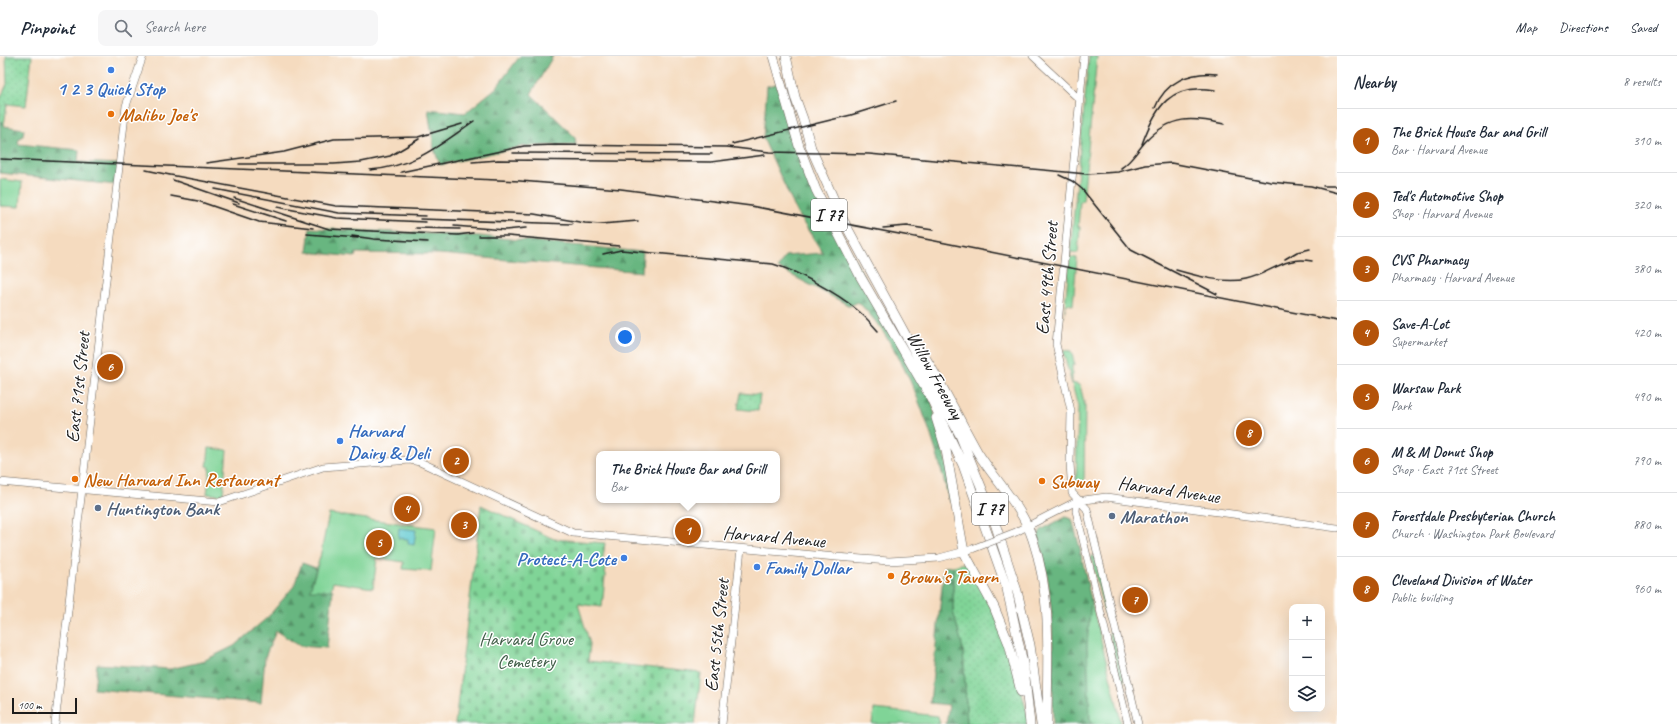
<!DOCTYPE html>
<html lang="en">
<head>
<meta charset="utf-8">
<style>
  :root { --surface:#fff; --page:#f6f6f7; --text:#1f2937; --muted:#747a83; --line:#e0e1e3; --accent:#b45309 }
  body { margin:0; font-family:Caveat,sans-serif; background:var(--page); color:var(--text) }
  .controls { position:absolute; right:12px; bottom:12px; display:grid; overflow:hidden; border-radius:8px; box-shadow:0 4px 16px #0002 }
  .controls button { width:36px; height:36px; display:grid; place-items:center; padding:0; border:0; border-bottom:1px solid var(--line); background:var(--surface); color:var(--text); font:20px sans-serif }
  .scale { position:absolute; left:12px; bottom:10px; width:65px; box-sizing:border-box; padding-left:4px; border:2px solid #1c1c1c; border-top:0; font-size:11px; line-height:14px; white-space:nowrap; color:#1c1c1c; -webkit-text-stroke:3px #fff; paint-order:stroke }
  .you { position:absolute; left:625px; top:281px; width:14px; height:14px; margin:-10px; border:3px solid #fff; border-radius:50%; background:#1a73e8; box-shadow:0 0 0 6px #1a73e833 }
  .badge { display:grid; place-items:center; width:26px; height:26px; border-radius:50%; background:var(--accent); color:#fff; font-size:13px; font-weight:700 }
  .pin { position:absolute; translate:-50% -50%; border:2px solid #fff; box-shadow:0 1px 4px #0006 }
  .popup { position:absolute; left:596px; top:395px; width:184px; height:52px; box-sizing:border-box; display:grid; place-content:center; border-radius:8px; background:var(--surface); filter:drop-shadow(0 1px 3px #0005); font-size:13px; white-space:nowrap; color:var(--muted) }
  .popup b { font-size:15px; color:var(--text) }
  .popup::after { content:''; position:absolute; left:50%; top:100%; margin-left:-8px; border:8px solid transparent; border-top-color:var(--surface) }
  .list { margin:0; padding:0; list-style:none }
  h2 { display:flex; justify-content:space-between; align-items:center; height:52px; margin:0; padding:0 16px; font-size:17px }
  h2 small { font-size:13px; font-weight:400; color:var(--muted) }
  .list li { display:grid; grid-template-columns:26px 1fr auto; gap:12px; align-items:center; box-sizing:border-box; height:64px; padding:0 16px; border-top:1px solid var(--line) }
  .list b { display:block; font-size:15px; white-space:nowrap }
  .list p { margin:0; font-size:13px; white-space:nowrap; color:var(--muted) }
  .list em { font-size:13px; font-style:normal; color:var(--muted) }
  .icon { flex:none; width:22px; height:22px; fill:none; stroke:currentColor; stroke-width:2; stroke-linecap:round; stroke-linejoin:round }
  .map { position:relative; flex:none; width:1337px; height:668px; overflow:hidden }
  header { display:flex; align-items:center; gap:24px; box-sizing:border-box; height:56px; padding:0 20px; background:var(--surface); border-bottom:1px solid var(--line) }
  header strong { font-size:19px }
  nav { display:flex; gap:22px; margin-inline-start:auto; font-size:14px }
  .search { width:280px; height:36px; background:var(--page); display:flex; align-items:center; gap:10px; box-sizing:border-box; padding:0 14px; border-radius:8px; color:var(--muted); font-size:15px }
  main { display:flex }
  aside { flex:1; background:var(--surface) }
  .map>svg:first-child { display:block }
</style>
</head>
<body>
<header>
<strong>Pinpoint</strong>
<div class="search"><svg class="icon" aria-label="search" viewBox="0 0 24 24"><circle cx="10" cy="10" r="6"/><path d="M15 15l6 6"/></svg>Search here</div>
<nav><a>Map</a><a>Directions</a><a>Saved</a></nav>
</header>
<main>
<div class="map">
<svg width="1337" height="668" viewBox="0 0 1337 668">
  <defs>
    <pattern id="grass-dots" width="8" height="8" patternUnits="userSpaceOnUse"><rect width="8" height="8" fill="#80d497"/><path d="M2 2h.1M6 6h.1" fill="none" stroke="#6eb582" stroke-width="1.8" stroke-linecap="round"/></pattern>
    <pattern id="forest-firs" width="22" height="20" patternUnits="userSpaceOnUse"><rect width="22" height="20" fill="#68b680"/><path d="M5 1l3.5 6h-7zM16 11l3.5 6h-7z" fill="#559368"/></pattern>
    <pattern id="cemetery-stones" width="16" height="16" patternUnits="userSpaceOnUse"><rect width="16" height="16" fill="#80d497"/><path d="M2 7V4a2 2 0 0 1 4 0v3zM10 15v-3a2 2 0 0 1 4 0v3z" fill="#6eb582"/></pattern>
  </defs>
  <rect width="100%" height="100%" fill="#fff"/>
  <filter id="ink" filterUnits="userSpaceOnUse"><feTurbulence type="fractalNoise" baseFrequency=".025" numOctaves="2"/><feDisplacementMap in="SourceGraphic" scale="8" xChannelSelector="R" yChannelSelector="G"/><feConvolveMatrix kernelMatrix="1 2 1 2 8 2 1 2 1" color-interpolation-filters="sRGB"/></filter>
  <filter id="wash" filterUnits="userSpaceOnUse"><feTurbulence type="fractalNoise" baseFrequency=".012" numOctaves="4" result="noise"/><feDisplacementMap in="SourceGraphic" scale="16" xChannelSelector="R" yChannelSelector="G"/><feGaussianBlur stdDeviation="0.9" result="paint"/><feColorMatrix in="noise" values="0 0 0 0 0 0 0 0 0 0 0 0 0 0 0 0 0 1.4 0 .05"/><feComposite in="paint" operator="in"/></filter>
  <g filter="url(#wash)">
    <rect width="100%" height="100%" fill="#f5dbbf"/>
    <path fill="url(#grass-dots)" stroke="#4e785a" d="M6,0H32L26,50L7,48L4,70L0,64V43L7,28Z
      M741,337L760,339L758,355L738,353Z
      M1092,500H1095L1110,563L1108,564H1106L1091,501Z
      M969,506L1009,588L1030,668H967L963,593L953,556V510Z
      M1110,575H1112L1125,625L1124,626H1121L1109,577Z"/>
    <path fill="url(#forest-firs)" stroke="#42694e" d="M520,0H553L531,38L575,81L576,89L524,90L440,109L434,93L428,53L465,57L496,32Z
      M780,27L816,134L931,342L955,444L949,445C935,383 906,291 858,246L850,250L778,212L785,200L823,197L798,159L763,82L767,30Z
      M0,64L4,70L24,73L23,80L19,82L18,88L79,94L78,106L119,108L117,129L0,117Z
      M310,172L479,180L643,196L642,216L440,198L356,197L355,201L307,196Z
      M1065,461L1072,463L1081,496L1079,498H1081L1091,544L1087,589L1090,663L1093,668H1053C1052,605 1057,542 1038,480L1041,474Z
      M302,507L316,512L311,532L333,534L327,592L300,590L276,575L265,601L261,647L94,633L97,608L170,613L201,606L234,590L268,561L294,530Z
      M953,510V555L963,593L967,668H946L949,649L930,647L944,511Z"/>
    <path fill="url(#cemetery-stones)" stroke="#4e785a" d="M481,449L554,483L605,487L602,509L606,510L602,551L578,548L590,588L588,605L701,617L695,668H455Z"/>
    <path fill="#80d497" stroke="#4e785a" d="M1089,0H1097L1083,145H1080L1078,171H1080L1078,197L1071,196L1070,201L1077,202L1073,249L1066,248L1064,261Z
      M0,123L22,126L20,151L0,150Z
      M1063,294L1071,295L1075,309H1072V327L1080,329L1085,350L1084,429L1076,428L1078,351Z
      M209,392L227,394L223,439L207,438L210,411L207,410Z
      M329,458L436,472L431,515L403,513L404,506L377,502L373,532L333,526L331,534H310L320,501Z
      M1091,544L1118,652L1121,668H1093L1090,663L1087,589Z
      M874,653L938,660L940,668H872Z"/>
    <path fill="#5bc8cf" stroke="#3c7276" d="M399,472L416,474L414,489L408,488V483L398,482Z"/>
  </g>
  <g filter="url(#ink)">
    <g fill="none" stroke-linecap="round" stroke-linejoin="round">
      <g stroke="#685f55" stroke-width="8">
        <path id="secondary" d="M1033,0L1079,43
          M1084,0L1056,288L1071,355L1070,407L1072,437L1087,453L1138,668
          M0,426L219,446L323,411L410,404L420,406L573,477L836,501L889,505L939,502L969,494
          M1077,445L1076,455L1128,668
          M1016,476L1077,445L1106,441L1337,472
          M55,668L126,50L143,0
          M722,668L741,493"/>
      </g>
      <g stroke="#685f55" stroke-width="10">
        <path id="highway" d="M773,0L799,90L816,134L860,220L931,342L963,409L1007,533L1024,612L1030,668
          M786,0L795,41L803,63L811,92L843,164L960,379L991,455L1017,535L1030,589L1041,668
          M925,301C944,332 960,365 978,397C996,425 1023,452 1033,484C1053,544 1047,606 1047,668
          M936,362L946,394L964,496L994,551L1009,588L1021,636"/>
      </g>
      <use href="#secondary" stroke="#fff" stroke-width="7"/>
      <use href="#highway" stroke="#fff" stroke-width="9"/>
      <path stroke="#1c1c1c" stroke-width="1.5" d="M1155,52C1165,26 1190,15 1217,18
        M732,88L851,59L896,45
        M1142,88C1156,50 1170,27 1215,34
        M513,97L712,98
        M0,103L520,125L621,133L751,150L915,181L1337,265
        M472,106L498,104L711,106L765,99
        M206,107L284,96L334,83L418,81L462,68
        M239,108H334L361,106L390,100L419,83
        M1121,112C1132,105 1137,95 1146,85C1171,59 1192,61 1224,68
        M146,114L170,119
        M370,114C416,110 438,90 474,65
        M401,116L524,90L556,89L727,91L769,96L869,98L1087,118L1118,116L1145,109L1171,107L1271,126L1311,130L1337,137
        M165,118L336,150L534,158L585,167L601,168L638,165
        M1059,119L1072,125L1082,133L1131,194L1217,238
        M173,124L239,147
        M1323,130H1337
        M215,133L339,157L426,160
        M171,140L198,145L259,166L313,172
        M234,142L329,173L458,179L473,177
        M233,148L286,165
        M277,151L337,162L426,166
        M420,163L572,168
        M454,170L505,174L526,172
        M416,172L460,173
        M883,172L907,170L933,174
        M307,178L358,182
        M352,180L374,183L428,186
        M479,180H508L619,190
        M603,198L621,194L773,208C797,215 837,237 856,253C864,259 871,267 878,275
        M1285,203L1297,196L1310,193
        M1176,214C1197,220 1225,228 1246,223C1273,217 1282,200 1312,205"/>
      <g stroke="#685f55" stroke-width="8" stroke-linecap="butt">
        <path id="secondary-bridge" d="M972,493L1016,476"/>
      </g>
      <use href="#secondary-bridge" stroke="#fff" stroke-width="7"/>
    </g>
  </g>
  <g fill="#3f7fe0" stroke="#fff" stroke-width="1.5">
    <circle cx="111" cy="14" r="4"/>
    <circle cx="340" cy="385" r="4"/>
    <circle cx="624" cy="502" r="4"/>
    <circle cx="757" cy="511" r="4"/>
  </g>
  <g fill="#e8710a" stroke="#fff" stroke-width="1.5">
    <circle cx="111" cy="58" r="4"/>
    <circle cx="75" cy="423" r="4"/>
    <circle cx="1042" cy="425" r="4"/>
    <circle cx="891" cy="520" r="4"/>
  </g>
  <g fill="#5c6f8a" stroke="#fff" stroke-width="1.5">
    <circle cx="98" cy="452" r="4"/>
    <circle cx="1112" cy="460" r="4"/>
  </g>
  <g text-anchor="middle" stroke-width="3" stroke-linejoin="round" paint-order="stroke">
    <g fill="#fff" stroke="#606060" stroke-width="1">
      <rect x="811" y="143" width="36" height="32" rx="3"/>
      <rect x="972" y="437" width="36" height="32" rx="3"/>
    </g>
    <g font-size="18" font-weight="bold" fill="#1c1c1c">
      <text x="829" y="165">I 77</text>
      <text x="990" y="459">I 77</text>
    </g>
    <g font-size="19" font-weight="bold" fill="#366cbe" stroke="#fff" text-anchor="start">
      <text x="111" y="39" text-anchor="middle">1 2 3 Quick Stop</text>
      <text x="348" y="381">Harvard<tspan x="348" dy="22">Dairy &amp; Deli</tspan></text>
      <text x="616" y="509" text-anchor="end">Protect-A-Cote</text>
      <text x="765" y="518">Family Dollar</text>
    </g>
    <g font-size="19" font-weight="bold" fill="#c56008" stroke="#fff" text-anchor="start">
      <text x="119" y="65">Malibu Joe's</text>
      <text x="83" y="430">New Harvard Inn Restaurant</text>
      <text x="1050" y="432">Subway</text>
      <text x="899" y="527">Brown's Tavern</text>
    </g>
    <g font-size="19" fill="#1c1c1c" stroke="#fff">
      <text transform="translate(1046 222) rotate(-85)" y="7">East 49th Street</text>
      <text transform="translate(936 319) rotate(61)" y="7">Willow Freeway</text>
      <text transform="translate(77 331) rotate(-84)" y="7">East 71st Street</text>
      <text transform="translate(1169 433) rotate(8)" y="7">Harvard Avenue</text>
      <text transform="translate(774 480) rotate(5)" y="7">Harvard Avenue</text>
      <text transform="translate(716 579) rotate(-84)" y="7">East 55th Street</text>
    </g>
    <g font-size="19" font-weight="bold" fill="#4e5e75" stroke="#fff" text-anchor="start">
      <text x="106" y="459">Huntington Bank</text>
      <text x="1120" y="467">Marathon</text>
    </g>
    <g font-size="19" fill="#3f5c47" stroke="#fff">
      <text x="526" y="589">Harvard Grove<tspan x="526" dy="22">Cemetery</tspan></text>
    </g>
  </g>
</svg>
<div class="controls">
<button>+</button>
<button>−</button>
<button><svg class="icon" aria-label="layers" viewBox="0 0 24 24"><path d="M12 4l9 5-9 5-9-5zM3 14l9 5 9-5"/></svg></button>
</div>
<div class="scale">100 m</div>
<div class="you"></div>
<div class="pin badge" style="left:688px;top:475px">1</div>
<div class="popup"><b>The Brick House Bar and Grill</b>Bar</div>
<div class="pin badge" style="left:456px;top:405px">2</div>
<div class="pin badge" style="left:464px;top:469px">3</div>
<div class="pin badge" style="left:407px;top:453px">4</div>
<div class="pin badge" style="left:379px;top:487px">5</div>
<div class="pin badge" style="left:110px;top:311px">6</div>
<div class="pin badge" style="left:1135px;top:544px">7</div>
<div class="pin badge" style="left:1249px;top:377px">8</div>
</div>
<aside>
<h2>Nearby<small>8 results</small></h2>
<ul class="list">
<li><span class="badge">1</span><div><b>The Brick House Bar and Grill</b><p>Bar · Harvard Avenue</p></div><em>310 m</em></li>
<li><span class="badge">2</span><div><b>Ted's Automotive Shop</b><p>Shop · Harvard Avenue</p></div><em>320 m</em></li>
<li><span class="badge">3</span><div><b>CVS Pharmacy</b><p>Pharmacy · Harvard Avenue</p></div><em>380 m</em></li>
<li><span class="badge">4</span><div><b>Save-A-Lot</b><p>Supermarket</p></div><em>420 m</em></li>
<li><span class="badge">5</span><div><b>Warsaw Park</b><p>Park</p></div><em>490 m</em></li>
<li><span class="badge">6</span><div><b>M &amp; M Donut Shop</b><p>Shop · East 71st Street</p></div><em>790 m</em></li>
<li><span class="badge">7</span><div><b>Forestdale Presbyterian Church</b><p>Church · Washington Park Boulevard</p></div><em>880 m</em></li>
<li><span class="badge">8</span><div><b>Cleveland Division of Water</b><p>Public building</p></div><em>960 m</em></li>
</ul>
</aside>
</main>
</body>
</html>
